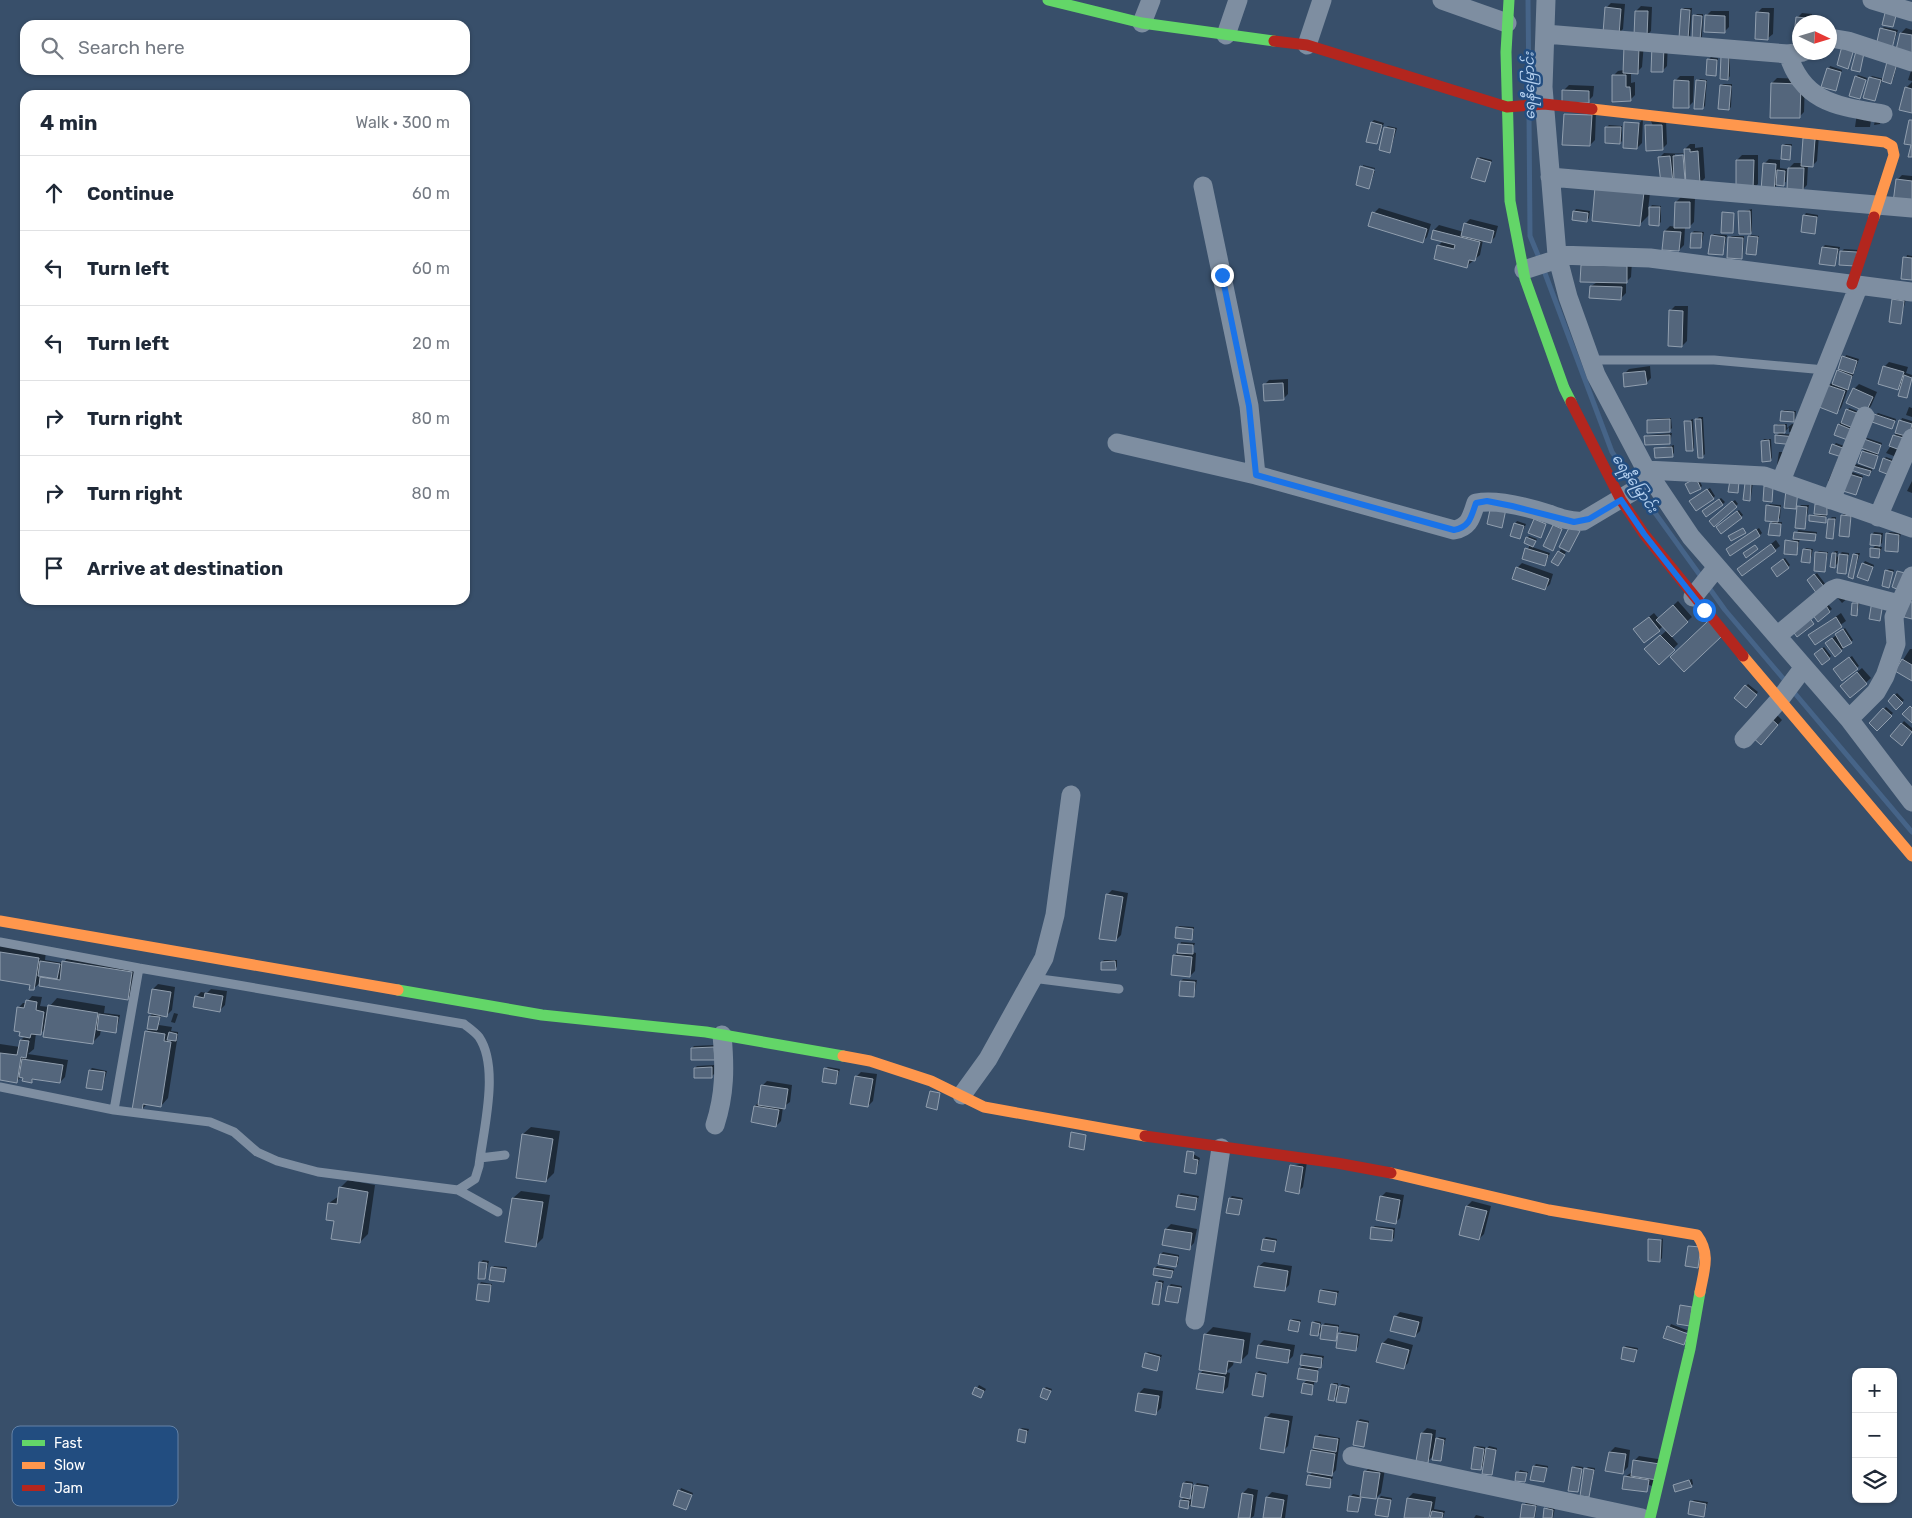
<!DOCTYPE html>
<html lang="en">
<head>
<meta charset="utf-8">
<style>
  :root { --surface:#fff; --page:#f6f6f7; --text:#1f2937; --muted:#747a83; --line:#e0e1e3 }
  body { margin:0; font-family:Rubik,"Noto Sans Myanmar",sans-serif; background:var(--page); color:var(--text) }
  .controls { position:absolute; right:15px; bottom:15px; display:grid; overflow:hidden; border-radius:10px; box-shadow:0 1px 4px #0004 }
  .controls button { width:45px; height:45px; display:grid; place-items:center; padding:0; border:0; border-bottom:1px solid var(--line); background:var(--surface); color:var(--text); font:25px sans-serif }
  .compass { position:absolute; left:1792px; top:15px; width:45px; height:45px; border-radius:50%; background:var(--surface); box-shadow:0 1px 4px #0004; rotate:94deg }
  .stop { position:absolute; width:15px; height:15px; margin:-11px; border:4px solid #1a73e8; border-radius:50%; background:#fff }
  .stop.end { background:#1a73e8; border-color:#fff; box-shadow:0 1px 5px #0008 }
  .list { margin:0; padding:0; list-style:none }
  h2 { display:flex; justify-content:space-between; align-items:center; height:65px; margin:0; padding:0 20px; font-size:21px }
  h2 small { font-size:16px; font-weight:400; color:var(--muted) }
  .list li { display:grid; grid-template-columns:32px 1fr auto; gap:15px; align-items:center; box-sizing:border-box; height:75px; padding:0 20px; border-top:1px solid var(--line) }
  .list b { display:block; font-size:19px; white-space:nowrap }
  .list em { font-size:16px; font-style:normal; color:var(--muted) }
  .icon { flex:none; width:28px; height:28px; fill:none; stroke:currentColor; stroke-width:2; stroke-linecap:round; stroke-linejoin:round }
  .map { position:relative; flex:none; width:1912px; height:1518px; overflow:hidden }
  .search { position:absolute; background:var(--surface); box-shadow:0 1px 4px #0004; left:20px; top:20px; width:450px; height:55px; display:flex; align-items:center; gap:12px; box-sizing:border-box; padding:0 18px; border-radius:15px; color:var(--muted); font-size:19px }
  .panel { position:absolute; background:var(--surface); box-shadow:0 1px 4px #0004; left:20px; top:90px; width:450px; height:515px; border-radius:15px }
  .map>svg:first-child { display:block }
</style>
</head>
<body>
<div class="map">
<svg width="1912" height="1518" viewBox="0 0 1912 1518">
  <rect width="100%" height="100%" fill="#384f6a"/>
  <path fill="#0007" fill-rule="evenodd" d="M1611,3L1625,4L1623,29L1618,34L1606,8Z
    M1641,6L1652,7L1651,31L1646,36L1636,11Z
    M1684,8H1692L1690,35L1688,38L1682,10Z
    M1762,8H1774L1773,34L1768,38L1757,13Z
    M1711,11H1729V27L1724,32L1706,16Z
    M1802,13L1812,14L1811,21L1813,18L1824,19V22H1800L1797,18Z
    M1697,14H1703L1702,37L1700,39L1695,16Z
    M1884,27L1898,30L1892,48L1881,29Z
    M1906,28L1912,30V57L1897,53L1901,33Z
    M1668,41L1667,66L1662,71H1652Z
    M1644,43L1642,67L1637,72H1631V83L1635,82V95L1630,100L1613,76L1618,71L1624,70Z
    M1730,55V76L1728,79L1722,57Z
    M1711,57L1718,58L1715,75L1708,60Z
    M1899,58L1893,80L1891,83L1882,80L1875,100L1870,78L1872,76L1884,79Z
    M1830,66L1842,70L1835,90L1823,86Z
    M1912,68V81L1908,80Z
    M1858,75L1867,78L1860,97L1856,77Z
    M1680,76H1694L1693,102L1688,107L1675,81Z
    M1777,78L1805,79L1804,112L1799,117L1772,83Z
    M1700,79L1707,80L1705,106L1703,108L1698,81Z
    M1912,82V111L1906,88Z
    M1723,84H1732L1731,107L1729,109L1721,86Z
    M1569,85L1594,86L1593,96L1588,101L1564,90Z
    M1596,111L1595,140L1590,145L1564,143Z
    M1857,113H1872L1870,127H1855Z
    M1882,114L1880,124L1874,125L1876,115Z
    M1643,118L1642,143L1637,148L1624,147Z
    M1374,120L1384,123L1377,143L1372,122Z
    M1666,120L1667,144L1662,149L1651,121Z
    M1609,125L1622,126V141L1620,143L1607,127Z
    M1388,126L1397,128L1390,151L1385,128Z
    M1819,135L1817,161L1812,166L1808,165L1807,185L1802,190L1789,168L1794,163H1802Z
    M1690,144H1695V148L1703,147L1705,178L1700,183L1686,177L1673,182L1659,158L1664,153L1685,154V149ZM1690,153V156L1675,157V154Z
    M1785,144H1792L1789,158L1783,146Z
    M1742,155H1758V184L1753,189L1737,160Z
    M1480,157L1492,160L1485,181L1478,159Z
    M1769,159L1780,160V168L1787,169L1786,182L1778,184L1773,190L1764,164Z
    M1363,165L1375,168V169L1363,166Z
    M1361,168L1375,171L1369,187Z
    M1902,175L1912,176V204L1897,180Z
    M1604,180L1651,184L1648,210L1652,205L1661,206V222L1659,224L1650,214L1640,224Z
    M1681,197L1695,198L1694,222L1689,227H1685L1684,245L1679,250L1665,231L1670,226L1676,227V202Z
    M1379,208L1431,224L1427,237L1422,242L1374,213Z
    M1576,209L1590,211L1589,218L1587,221L1574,212Z
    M1752,209V231L1750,233L1740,212Z
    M1806,213L1818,215L1814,233L1804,216Z
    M1470,219L1498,226L1495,237L1490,242L1483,240L1480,255L1467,266L1435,258L1439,245L1443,241L1432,238L1434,230L1439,225L1464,232L1465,224Z
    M1694,231L1704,232L1701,247L1692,233Z
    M1714,234L1727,235L1723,254L1712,236Z
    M1751,235L1759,236L1756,253L1749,237Z
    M1732,236H1744L1743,255L1741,257L1729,238Z
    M1825,245L1840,247L1835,265L1823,247Z
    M1844,249L1858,250L1855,265L1842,251Z
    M1907,255L1912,256V279L1902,277Z
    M1632,261L1631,277L1626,282V293L1621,298L1591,286Z
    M1896,298L1906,299L1900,322L1894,300Z
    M1675,306H1688L1687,341L1682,346L1670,311Z
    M1846,355L1859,359L1841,408L1836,413L1828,386L1834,381Z
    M1889,362L1908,367L1906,373L1912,375L1907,397L1902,385L1898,389L1884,367Z
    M1650,366L1651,378L1646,383L1624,374L1629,369Z
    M1288,379V394L1283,399L1264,385L1269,380Z
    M1859,384L1877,392L1871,406L1866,411L1854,389Z
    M1909,407L1912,408V417L1906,415Z
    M1849,408L1865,414L1855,438L1839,425Z
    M1784,410L1796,411L1795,419L1793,421L1782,412Z
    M1878,413L1896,419L1894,425L1892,427L1875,415Z
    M1699,417H1703L1705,454L1703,456L1697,419Z
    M1671,418L1672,428L1670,430L1648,421L1650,419Z
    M1902,418L1912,421V430L1899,458L1886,453L1890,447Z
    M1693,419L1694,448L1692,450L1685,422Z
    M1778,424H1787V428L1792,424H1799L1797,432H1789V427L1783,434L1797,435L1796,442L1777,435L1780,432L1776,426Z
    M1672,433L1670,443L1646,437L1648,435Z
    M1867,438L1882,443L1873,467L1863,451L1866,448L1865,440Z
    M1764,439H1771L1772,458L1770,460L1762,442Z
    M1836,443L1849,448L1847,455L1834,445Z
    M1674,445V453L1672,455L1656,449Z
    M1779,452H1788L1786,465H1777Z
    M1886,457L1897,461L1894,472L1884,459Z
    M1838,459L1834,483L1828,481Z
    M1856,464L1872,469L1871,473L1869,475L1854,466Z
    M1852,472L1863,476L1855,494L1850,474Z
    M1698,477L1702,486L1700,488L1687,484Z
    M1912,481V493L1907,491Z
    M1753,482L1751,497L1749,500L1746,483Z
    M1710,488L1715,496L1713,498L1693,499Z
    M1721,498L1725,502L1723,504L1706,509Z
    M1735,500L1738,504L1714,525L1710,521Z
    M1829,503L1825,522L1810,516L1816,514Z
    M1770,504L1781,505L1780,518L1776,522H1782L1779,535L1771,524L1774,520L1768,506Z
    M1801,505H1809L1805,527L1799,507Z
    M1739,510L1743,515L1741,517L1719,525Z
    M1844,514H1852L1848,536L1842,516Z
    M1832,517H1836L1833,538L1830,519Z
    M1517,521L1526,524L1520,538L1515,524Z
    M1759,528L1762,533L1760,535L1729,547Z
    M1798,530L1817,532L1815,540L1800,538L1797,553L1786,541L1795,540Z
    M1874,532L1883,533L1882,543L1878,547H1882L1879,557L1872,549L1876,545L1872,535Z
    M1890,532L1901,533L1897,550L1887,534Z
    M1529,536L1537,539L1532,547L1550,553L1545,565L1523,558L1530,545L1527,538Z
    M1776,540L1780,546L1775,550L1739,569Z
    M1806,548L1813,549L1810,562L1804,550Z
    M1561,549L1566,552L1559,563L1553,562Z
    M1819,551L1828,552L1825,571L1816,553Z
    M1835,551H1838L1837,557L1842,552L1849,553L1846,573L1839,562L1834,567L1833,553Z
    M1856,553H1860L1853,577L1854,555Z
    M1785,558L1790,565L1788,567L1774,566Z
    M1865,561L1874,565L1868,580L1863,564Z
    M1522,563L1553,574L1550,584L1545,589L1517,568Z
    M1889,569L1894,570L1889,587L1886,571Z
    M1817,573L1826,585L1824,587L1811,578Z
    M1837,597H1849L1842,603Z
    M1678,601L1692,617L1671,636L1678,644L1659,663L1646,649L1667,630L1663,626L1659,630L1640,624L1654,613L1659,619Z
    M1856,601H1860L1857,614L1854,603Z
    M1827,603L1832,609L1818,620Z
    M1841,613L1846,621L1815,643L1810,635Z
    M1845,628L1853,640L1835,655L1829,641Z
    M1824,647L1831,656L1829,658L1818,652Z
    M1910,649H1912V679L1903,660Z
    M1852,656L1859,666L1842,679L1837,667Z
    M1862,668L1871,678L1850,697L1846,681Z
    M1748,684L1758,692L1748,704L1736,698Z
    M1897,693L1904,700L1896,708L1889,701Z
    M1886,707L1893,713L1877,729L1870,723Z
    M1773,711L1782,720L1766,738Z
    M1904,721L1912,728V733L1902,745L1892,736Z
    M1112,890L1128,893L1121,935L1116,940L1107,895Z
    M1179,926L1194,927L1193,936L1191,939L1177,928Z
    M1181,942L1195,943L1192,952L1196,953L1195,971L1190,976L1174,956L1178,952Z
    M0,943L46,951L45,960L63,963L71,954L139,965L135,991L127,999L41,982L33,989L31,984L0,979Z
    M1104,960H1117V967L1115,969L1102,962Z
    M1183,979L1197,980L1194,996L1181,981Z
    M158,984L175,987L172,1010L167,1015L161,1014L159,1025L172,1027L171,1031L178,1032V1034L168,1098L161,1106L147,1104L141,1110L146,1032L150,1028V1016L153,1013V989Z
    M211,989L227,991L225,1005L220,1010L196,997L201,992L207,993Z
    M32,996L42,997L40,1006L49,1007L57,998L105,1006L104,1013L120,1015L117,1029L115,1031L101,1029L100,1035L92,1043L45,1029L40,1034L36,1033L34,1049L28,1054L68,1060L65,1077L60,1082L35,1078L31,1082L22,1076L16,1082L0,1079V1044L20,1047L21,1040L25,1036L18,1008L23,1003H26Z
    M174,1013L178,1014L175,1023L171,1022Z
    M716,1045V1056L692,1048L694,1046Z
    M714,1065V1074L712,1076L695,1068L697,1066Z
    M828,1067L840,1069L836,1083L825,1069Z
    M92,1068L107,1071L102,1089L90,1070Z
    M861,1072L877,1074L873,1101L868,1106L856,1077Z
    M767,1081L792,1085L790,1102L783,1107L781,1121L776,1126L755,1106L759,1102L762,1086Z
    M531,1127L560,1131L554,1173L546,1181L523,1134Z
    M1188,1151L1200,1158L1196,1173Z
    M1307,1162L1303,1187L1298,1192L1291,1166Z
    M348,1180L375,1185L368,1234L360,1242L336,1220L329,1203L339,1196L340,1188Z
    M521,1191L550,1195L543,1238L535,1246L513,1198Z
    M1386,1192L1404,1195L1400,1218L1395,1223L1381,1197Z
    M1181,1193L1199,1196L1195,1209L1179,1195Z
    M1232,1196L1243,1198L1239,1213L1230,1198Z
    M1472,1201L1491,1206L1484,1234L1479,1239L1460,1234L1467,1206Z
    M1171,1224L1197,1229L1194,1243L1189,1248L1166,1229Z
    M1375,1226L1395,1228L1394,1238L1392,1240L1373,1228Z
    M1266,1237L1277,1239L1274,1250L1264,1239Z
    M1663,1238L1662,1258L1660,1261L1649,1260Z
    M1163,1252L1179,1255L1178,1264L1176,1266L1161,1254Z
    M483,1260L489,1261L485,1278L481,1262Z
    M1264,1262L1292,1266L1289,1285L1284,1290L1259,1266Z
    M494,1266L507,1267L504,1281L492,1268Z
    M1157,1266L1174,1269L1173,1274L1171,1277L1155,1268Z
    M1159,1280L1164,1281L1158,1304L1157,1283Z
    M481,1282L492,1284L488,1300L479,1285Z
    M1171,1284L1182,1286L1178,1302L1169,1286Z
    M1323,1289L1339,1291L1335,1304L1321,1291Z
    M1400,1312L1423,1317L1420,1331L1415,1336L1395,1317Z
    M1293,1319L1301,1320L1298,1331L1291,1321Z
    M1315,1321L1321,1322L1320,1328L1325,1323L1339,1325L1338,1335L1342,1331L1360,1334L1358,1347L1355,1350L1339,1336L1335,1340L1322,1330L1318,1335L1313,1323Z
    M1671,1324L1689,1331L1665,1337Z
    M1213,1327L1251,1333L1248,1354L1240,1362L1234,1361L1233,1365L1226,1372L1230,1373L1228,1387L1223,1392L1200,1374L1204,1369L1205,1335Z
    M1388,1338L1413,1345L1408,1363L1403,1368L1383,1343Z
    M1264,1340L1295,1345L1293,1356L1288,1361L1257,1357L1259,1345Z
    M1626,1346L1638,1348L1634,1361L1624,1348Z
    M1148,1352L1162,1355L1157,1369L1146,1354Z
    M1304,1353L1324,1356L1322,1365L1318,1369V1378L1315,1380L1311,1394L1304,1383L1308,1379L1300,1368L1304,1364L1302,1355Z
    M1259,1371L1267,1373L1262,1395L1257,1373Z
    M1334,1383H1338L1337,1389L1342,1384L1350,1386L1346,1402L1338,1395L1334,1399L1332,1385Z
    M979,1385L986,1389L981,1397L974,1393Z
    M1046,1387L1052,1389L1047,1399L1044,1389Z
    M1144,1388L1163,1391L1161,1408L1156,1413L1139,1393Z
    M1271,1413L1293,1416L1288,1446L1283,1451L1266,1418Z
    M1360,1419L1369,1421L1363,1446L1358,1421Z
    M1022,1428L1029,1429L1025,1441L1020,1430Z
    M1427,1428L1436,1430L1435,1441L1439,1437L1446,1438L1440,1460L1435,1454L1427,1462L1422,1433Z
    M1319,1434L1340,1438L1336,1470L1330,1476L1333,1477L1329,1487L1309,1476L1313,1472L1312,1451Z
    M1477,1446L1485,1447V1451L1489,1446L1497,1448L1491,1474L1485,1464L1480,1469L1475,1448Z
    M1615,1447L1630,1450L1628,1467L1623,1472L1610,1452Z
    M1639,1456L1664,1460L1652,1486L1625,1477L1632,1472L1634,1461Z
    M1536,1464L1548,1466L1544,1481L1534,1466Z
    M1371,1466L1385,1469L1381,1493L1376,1498L1362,1496L1358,1511L1351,1496L1353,1494L1362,1496L1366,1471Z
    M1576,1466L1583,1467L1578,1491L1573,1468Z
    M1588,1467L1595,1468L1589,1496L1586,1469Z
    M1520,1470L1528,1472L1525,1481L1518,1473Z
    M1692,1479L1693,1484L1691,1486L1674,1485Z
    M1186,1481L1193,1482L1192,1488L1197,1483L1209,1485L1204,1507L1190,1505L1188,1508L1181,1500L1185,1497L1184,1483ZM1194,1492L1193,1500L1188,1499L1191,1496Z
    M681,1488L693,1493L686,1509L674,1505Z
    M1248,1488L1258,1490L1254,1516L1251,1518H1239L1243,1493Z
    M1272,1492L1288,1495L1285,1518H1264L1267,1497Z
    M1413,1493L1436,1497L1434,1509L1445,1511L1443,1518H1431L1432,1516L1430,1518H1405L1408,1498Z
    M1381,1496L1392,1498L1387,1516L1379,1498Z
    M1694,1500L1708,1502L1704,1515L1691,1502Z
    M1526,1502L1537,1504L1535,1518L1521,1517Z
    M1548,1507L1555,1508L1553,1518H1544Z
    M1476,1515L1484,1517V1518H1474Z"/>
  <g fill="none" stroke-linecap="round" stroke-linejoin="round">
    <path stroke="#466488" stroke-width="5" d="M1528,0L1529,97
      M1529,113L1530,236L1540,260
      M1543,268L1612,452L1635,485
      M1640,492L1702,578
      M1707,585L1725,610L1787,683
      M1792,690L1912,832"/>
  </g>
  <path fill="#54667c" stroke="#919faf" d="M1605,7L1621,9L1619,35L1603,33Z
    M1681,9L1690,10L1688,39L1679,38Z
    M1886,9L1897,12L1893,27L1882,25Z
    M1635,11H1648L1647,37L1634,36Z
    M1756,12L1769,13L1768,40L1755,39Z
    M1693,15L1702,16L1700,40H1692Z
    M1705,15L1725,16V33L1704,32Z
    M1796,17L1807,18V22H1800V44L1793,43Z
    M1880,28L1896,32L1892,49L1876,46Z
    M1900,33L1912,35V58L1895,54Z
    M1652,45L1664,46L1663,72H1651Z
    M1624,46L1639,47L1638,74L1623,73Z
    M1842,46L1854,49L1848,69L1837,65Z
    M1856,51L1864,53L1860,72L1851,70Z
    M1721,56H1729L1728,80L1720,79Z
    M1888,58L1898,60L1891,84L1882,81Z
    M1707,59L1717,60L1716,76L1706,75Z
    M1827,68L1841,72L1836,91L1821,87Z
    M1612,75H1626V87H1630L1631,101L1612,102Z
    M1855,76L1866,80L1860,99L1849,96Z
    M1869,77L1881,80L1875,101L1863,98Z
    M1674,80L1689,81V108H1673Z
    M1696,80L1706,81L1703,109H1694Z
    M1771,83L1801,84L1800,118H1770Z
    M1720,85L1731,86L1729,110L1718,109Z
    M1905,87L1912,89V113L1899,110Z
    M1562,90L1589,91V103L1562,102Z
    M1564,114L1592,115L1590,146L1562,145Z
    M1909,120H1912V157H1908L1911,145L1904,144Z
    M1371,122L1382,125L1377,144L1366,142Z
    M1624,122L1639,123L1637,149L1623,148Z
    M1645,125H1662L1663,150L1646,151Z
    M1384,127L1395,129L1390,153L1379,150Z
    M1605,127H1621L1620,144L1605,143Z
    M1803,138L1815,139L1813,167L1801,166Z
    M1782,145L1791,146L1790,160L1781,159Z
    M1684,149H1690V152L1698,151L1700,184L1686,185Z
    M1683,155L1685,180L1674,181L1673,156Z
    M1670,156L1673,183L1661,184L1658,157Z
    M1477,158L1491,162L1485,182L1471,178Z
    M1736,160H1754L1753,190H1736Z
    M1763,163L1776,164L1774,192L1761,191Z
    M1360,166L1374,170L1369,189L1356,185Z
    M1788,168H1804L1803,191L1787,190Z
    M1777,170L1785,171L1784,186L1776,185Z
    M1896,179L1912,181V206L1893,203Z
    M1595,187L1644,192L1640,226L1592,221Z
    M1675,202H1690V228H1674Z
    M1649,207H1660L1659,226L1649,225Z
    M1573,211L1588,213L1587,222L1572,220Z
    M1738,211H1750L1751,234H1739Z
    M1372,212L1427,229L1423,243L1368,226Z
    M1722,212L1734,213L1733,233H1721Z
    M1803,215L1817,217L1815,234L1801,232Z
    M1464,223L1494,231L1491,243L1461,236Z
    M1433,230L1480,242L1475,261L1469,260L1467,268L1434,259L1437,245L1454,249L1455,245L1431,239Z
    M1664,231L1681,232L1679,251L1662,250Z
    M1691,233H1702L1701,248H1690Z
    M1711,235L1725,237L1723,255L1708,254Z
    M1748,236L1758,237L1756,255L1746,254Z
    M1728,237L1743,238L1742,259L1727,258Z
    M1822,247L1838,249L1835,266L1819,264Z
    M1840,251L1857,252L1855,266L1839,265Z
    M1903,257L1912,258V280L1901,279Z
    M1581,265L1627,266V283L1580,282Z
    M1590,286L1622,287L1621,300L1589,298Z
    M1892,299L1904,301L1901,324L1889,322Z
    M1669,310L1683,311L1682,347L1668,346Z
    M1842,356L1857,361L1853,374L1838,369Z
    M1883,366L1904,372L1898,390L1878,384Z
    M1837,370L1852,376L1848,390L1832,384Z
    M1645,371L1647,384L1624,387L1623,373Z
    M1904,375L1912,378L1907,398L1898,396Z
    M1283,383L1284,400L1264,401L1263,384Z
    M1827,385L1845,391L1837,414L1819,407Z
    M1853,388L1873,397L1866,412L1846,403Z
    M1846,409L1864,416L1858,430L1841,423Z
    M1781,411L1794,412V422L1780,421Z
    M1874,414L1895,421L1892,429L1872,422Z
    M1670,419V432L1647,433V420Z
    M1695,419H1701L1703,458H1698Z
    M1899,420L1912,424L1909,437L1895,433Z
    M1684,421H1691L1693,451H1686Z
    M1838,424L1857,432L1853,442L1834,435Z
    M1774,425H1785V433H1774Z
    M1670,435V444L1645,445L1644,436Z
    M1775,435L1796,437L1795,445L1775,443Z
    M1893,435L1907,439L1903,451L1889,446Z
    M1864,439L1881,445L1878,454L1861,448Z
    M1769,440L1771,461L1762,462L1761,441Z
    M1832,444L1848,450L1845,458L1829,453Z
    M1672,447L1673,457L1655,458L1654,448Z
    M1862,451L1878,456L1874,469L1858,463Z
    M1883,458L1896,463L1892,476L1879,471Z
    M1853,466L1871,471L1869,476L1851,470Z
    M1849,474L1862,478L1856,495L1843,491Z
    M1696,478L1701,489L1690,494L1685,484Z
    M1730,480L1739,481L1738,493L1728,492Z
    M1745,483H1751L1750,501L1743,500Z
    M1764,486L1773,487L1772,502L1763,501Z
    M1707,489L1714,499L1696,511L1689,501Z
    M1786,490L1798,491L1796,509L1784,508Z
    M1719,499L1723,505L1706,517L1702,511Z
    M1732,501L1737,507L1714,527L1709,521Z
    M1815,504L1827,505V515L1814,514Z
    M1491,505L1506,509L1502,528L1487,524Z
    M1766,505L1780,507L1778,522L1765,521Z
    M1797,506L1807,507L1805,529L1795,528Z
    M1737,511L1742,518L1721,534L1716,527Z
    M1809,515L1826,517V523L1809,521Z
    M1841,515L1851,516L1849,537L1839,536Z
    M1534,519L1546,524L1541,538L1528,533Z
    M1828,519H1835L1833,539L1826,538Z
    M1514,523L1524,526L1520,539L1510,536Z
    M1770,523L1781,524L1780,536L1768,535Z
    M1553,525L1562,529L1553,551L1543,546Z
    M1570,526L1580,531L1569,552L1559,547Z
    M1743,528L1746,533L1731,541L1728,536Z
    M1756,529L1760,536L1730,556L1726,549Z
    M1794,532L1816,534L1815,541L1793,539Z
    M1886,533L1899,535L1898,552L1885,551Z
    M1871,534L1881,535L1880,546L1870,545Z
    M1526,537L1536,541L1533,547L1524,543Z
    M1785,540L1798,542L1797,555L1784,554Z
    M1771,544L1776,551L1742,576L1737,569Z
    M1755,545L1758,549L1746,558L1743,553Z
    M1525,548L1548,555L1545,566L1522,559Z
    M1870,548L1880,549L1879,558L1870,557Z
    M1803,549L1811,550L1810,563L1801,562Z
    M1558,551L1565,555L1558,566L1551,562Z
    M1815,552L1827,553L1825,572L1814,571Z
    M1832,553H1836L1835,568L1830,567Z
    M1839,554L1848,555L1846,574L1837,573Z
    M1853,554L1858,555L1853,579L1848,577Z
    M1783,559L1789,568L1777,577L1771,568Z
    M1862,563L1873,567L1868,581L1857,577Z
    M1516,567L1549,579L1545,590L1512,579Z
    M1885,570L1893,572L1889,588L1882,586Z
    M1897,571L1905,573L1899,590L1892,587Z
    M1814,574L1825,588L1817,594L1807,580Z
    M1872,601L1883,603L1880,621L1869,619Z
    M1908,601L1912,602V619L1904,617Z
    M1852,603H1858L1857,616L1851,615Z
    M1825,604L1830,612L1818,622L1812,614Z
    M1673,605L1688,622L1672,637L1656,620Z
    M1649,617L1660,631L1644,643L1633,629Z
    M1809,617L1814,624L1797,637L1792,630Z
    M1836,617L1842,627L1815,645L1808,635Z
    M1708,621L1722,636L1684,672L1670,657Z
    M1843,629L1852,643L1843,648L1835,634Z
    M1660,635L1675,650L1659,665L1644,649Z
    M1832,638L1842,651L1835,657L1825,643Z
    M1822,648L1830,659L1822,665L1814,654Z
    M1849,657L1858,669L1842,681L1833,669Z
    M1902,659L1912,665V681L1895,671Z
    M1857,672L1867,684L1850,698L1840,686Z
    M1745,685L1757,695L1746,708L1734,698Z
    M1894,694L1903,703L1896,710L1888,701Z
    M1910,706L1912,708V723L1902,714Z
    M1883,708L1892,716L1877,731L1869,723Z
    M1767,715L1778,725L1761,745L1750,735Z
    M1901,723L1912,732L1902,746L1890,736Z
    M1106,894L1123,897L1116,941L1099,939Z
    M1176,927L1193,929L1192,940L1175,938Z
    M1178,944L1193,945V954L1177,953Z
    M0,952L39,958L34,990H29L30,985L0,980Z
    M1173,955L1192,957L1190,977L1171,975Z
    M40,961L60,964L57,979L38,976Z
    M62,961L132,972L128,1000L39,986L40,977L60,980Z
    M1115,961L1116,970H1101V962Z
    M1180,981L1195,982L1194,997L1179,996Z
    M152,989L171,992L167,1017L148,1013Z
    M205,993L223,996L220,1012L193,1007L195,996L204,998Z
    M26,1000L37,1002L36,1010L44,1012L41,1035L31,1034L30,1038L19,1036L20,1032L14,1031L17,1007L24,1008Z
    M48,1005L98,1013L93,1044L43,1037Z
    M99,1014L118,1017L116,1033L97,1030Z
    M149,1016L160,1017L157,1030L147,1029Z
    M145,1031L165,1034L164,1041L171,1042L161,1107L143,1104L142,1111L132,1110Z
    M169,1032L177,1034L176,1041L167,1040Z
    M20,1040L29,1041L26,1058L21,1057L17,1083L0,1080V1053L17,1055Z
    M714,1047L715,1060H691V1048Z
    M22,1059L63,1065L60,1083L32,1079V1083L22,1081L23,1078L19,1077Z
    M712,1067V1078H694V1068Z
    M824,1068L838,1071L836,1084L822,1082Z
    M89,1070L105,1072L102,1090L86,1088Z
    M855,1076L873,1079L868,1107L850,1104Z
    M761,1085L788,1089L785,1109L758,1105Z
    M930,1091L940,1093L937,1110L926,1107Z
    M754,1106L779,1110L776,1127L751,1122Z
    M1071,1132L1086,1135L1084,1150L1069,1147Z
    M522,1134L553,1139L546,1182L516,1178Z
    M1187,1151L1194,1152L1193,1159L1198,1160L1196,1174L1184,1172Z
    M1290,1165L1303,1167L1299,1194L1285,1191Z
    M339,1187L368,1192L360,1243L331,1239L334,1221L326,1220L328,1203L337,1204Z
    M1178,1195L1197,1198L1195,1210L1176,1207Z
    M1380,1196L1400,1200L1396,1224L1376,1220Z
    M512,1198L543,1202L536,1247L505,1242Z
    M1229,1198L1242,1200L1239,1215L1226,1213Z
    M1466,1206L1487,1211L1479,1240L1459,1235Z
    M1371,1227L1393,1230L1392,1241L1370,1239Z
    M1165,1229L1192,1233L1190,1250L1162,1245Z
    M1263,1239L1276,1241L1274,1252L1261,1250Z
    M1648,1239L1661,1240L1660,1262L1648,1261Z
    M1688,1246L1701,1247L1698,1268L1685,1266Z
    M1160,1254L1178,1257L1176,1267L1158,1264Z
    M479,1262L487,1263L485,1279H478Z
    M1258,1266L1288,1271L1285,1291L1254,1287Z
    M491,1267L506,1269L504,1282L489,1280Z
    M1154,1268L1173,1271L1171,1278L1153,1275Z
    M1156,1282L1162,1283L1159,1305L1152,1304Z
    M478,1284L491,1285L489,1302L476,1300Z
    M1168,1286L1181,1288L1178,1303L1165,1301Z
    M1320,1290L1337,1293L1335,1305L1318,1302Z
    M1680,1305L1692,1307L1690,1326L1677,1324Z
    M1394,1316L1419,1322L1415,1337L1390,1331Z
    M1290,1320L1300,1322L1298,1332L1288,1330Z
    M1312,1322L1320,1324L1318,1336L1310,1335Z
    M1322,1325L1338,1327L1336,1341L1320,1339Z
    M1667,1326L1688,1334L1684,1345L1663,1338Z
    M1338,1333L1358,1336L1356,1351L1336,1348Z
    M1204,1334L1244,1340L1241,1363L1228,1361L1226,1374L1199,1370Z
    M1382,1343L1409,1350L1404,1369L1376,1362Z
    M1258,1345L1290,1350L1288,1363L1256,1358Z
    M1623,1347L1637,1350L1634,1362L1621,1359Z
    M1145,1353L1160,1357L1157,1371L1142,1367Z
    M1301,1355L1322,1358L1321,1368L1300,1365Z
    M1299,1368L1318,1371L1317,1382L1297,1379Z
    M1199,1373L1225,1377L1223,1393L1196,1389Z
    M1256,1373L1266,1375L1263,1397L1252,1395Z
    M1303,1383L1313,1385L1312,1395L1301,1393Z
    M1331,1384L1337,1385L1334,1401L1328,1400Z
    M1339,1386L1349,1388L1346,1403L1336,1402Z
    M975,1387L984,1391L981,1398L972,1394Z
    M1043,1388L1051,1391L1047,1400L1040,1397Z
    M1138,1393L1159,1396L1156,1415L1135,1411Z
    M1265,1417L1289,1421L1284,1453L1260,1449Z
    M1357,1421L1368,1423L1364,1447L1353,1445Z
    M1019,1429L1027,1431L1025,1443L1017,1441Z
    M1421,1433L1432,1434L1428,1463L1416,1461Z
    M1315,1436L1338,1439L1336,1452L1313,1448Z
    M1436,1438L1444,1440L1441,1461L1432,1460Z
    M1474,1447L1484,1449L1481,1470L1471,1469Z
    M1486,1448L1496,1450L1492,1475L1482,1474Z
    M1311,1450L1335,1454L1332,1476L1307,1472Z
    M1609,1452L1626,1454L1623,1474L1605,1471Z
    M1633,1460L1660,1464L1657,1480L1631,1476Z
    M1533,1466L1547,1468L1544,1482L1530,1480Z
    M1572,1467L1582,1469L1578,1492L1568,1491Z
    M1584,1468L1594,1470L1589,1497L1580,1496Z
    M1364,1471L1380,1473L1376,1499L1360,1497Z
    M1516,1472L1527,1473L1525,1482L1515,1481Z
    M1308,1475L1331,1479L1330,1488L1306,1485Z
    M1624,1476L1649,1480L1647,1492L1622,1489Z
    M1689,1480L1692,1487L1675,1492L1673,1485Z
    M1183,1483L1192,1484L1190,1499L1180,1497Z
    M1194,1485L1208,1487L1204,1508L1191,1506Z
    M678,1490L692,1495L686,1510L673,1505Z
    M1242,1493L1253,1495L1250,1518H1238Z
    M1349,1496L1361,1498L1358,1512L1347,1511Z
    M1266,1497L1284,1500L1281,1518H1263Z
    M1378,1498L1391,1500L1388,1517L1375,1515Z
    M1407,1498L1432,1502L1429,1518H1404Z
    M1180,1500L1189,1501L1188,1509L1179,1507Z
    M1690,1501L1706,1504L1704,1517L1688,1514Z
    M1522,1504L1536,1506L1534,1518H1520Z
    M1544,1508L1553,1510L1552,1518H1543Z
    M1432,1511L1443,1513L1442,1518H1430Z"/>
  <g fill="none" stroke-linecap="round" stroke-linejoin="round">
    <path stroke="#7e8ea1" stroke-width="9" d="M1591,360H1714L1825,370
      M0,942L139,968L114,1110
      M1032,978L1119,989
      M0,1087L114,1110L210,1122L234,1132L257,1152L277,1161L318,1172L458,1190L475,1179L479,1166C483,1131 500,1068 479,1037C475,1032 469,1028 464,1024L139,968
      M480,1158L505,1155
      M458,1190L498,1212"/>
    <path stroke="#7e8ea1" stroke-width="19" d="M1442,0L1507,23
      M1546,0L1543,87L1557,255L1568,297L1596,375L1646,470L1691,537L1849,719L1912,802
      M1872,0L1912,12
      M1142,23L1151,0
      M1545,34L1788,54L1803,52
      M1226,35L1238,0
      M1830,38L1848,41L1912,62
      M1307,45L1322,0
      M1788,54C1803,103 1838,106 1883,114
      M1550,177L1912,208
      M1203,186L1249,406L1256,475
      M1557,255L1650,258L1912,292
      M1524,270L1558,259
      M1117,443L1256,475L1454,530C1470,527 1471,517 1476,503C1498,499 1527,507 1549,514C1560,518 1570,522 1583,521L1652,480
      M1646,470L1764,476L1912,528
      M1781,481L1859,285
      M1831,500L1865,416
      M1878,517L1912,438
      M1693,597L1717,567
      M1777,636L1832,590L1837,588L1899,604
      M1849,719L1876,692L1885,676L1896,644L1894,617L1912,576
      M1744,739L1780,699L1804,667
      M962,1095L988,1059L1044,958L1055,915L1071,795
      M715,1125C725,1094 725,1067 722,1035
      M1195,1320L1221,1148
      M1352,1456L1642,1518"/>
    <path stroke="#63d668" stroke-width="11" d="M1048,0L1142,23L1274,41
      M1509,0L1506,52L1510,201L1525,279L1564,388L1571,402
      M398,990L542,1015L706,1032L843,1056
      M1650,1518L1690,1349L1700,1292"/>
    <path stroke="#ff974d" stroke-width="11" d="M1592,109L1885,142L1892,146L1894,155L1874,217
      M1743,656L1912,856
      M0,921L398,990
      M843,1056L870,1061L931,1081L984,1107L1145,1136
      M1391,1173L1549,1210L1697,1235C1711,1254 1704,1270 1700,1292"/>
    <path stroke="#b3261e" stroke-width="11" d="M1274,41L1307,45L1507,107L1544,104L1592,109
      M1852,284L1874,217
      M1571,402L1621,500L1644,534L1743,656
      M1145,1136L1337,1163L1391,1173"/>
  </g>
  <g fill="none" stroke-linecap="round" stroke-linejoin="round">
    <path stroke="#1a73e8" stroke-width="6" d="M1222,275L1249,406L1256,475L1454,530C1470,527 1471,517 1476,503L1487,501L1512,506L1574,522L1589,519L1621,500L1644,534L1704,610"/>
  </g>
  <g text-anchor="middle" stroke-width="5" stroke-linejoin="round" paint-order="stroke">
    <g font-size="14" font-style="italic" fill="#b4d0ef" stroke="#224d80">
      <text transform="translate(1529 86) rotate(-91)" y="5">ရေနီမြောင်း</text>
      <text transform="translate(1635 483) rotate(55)" y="5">ရေနီမြောင်း</text>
    </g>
  </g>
  <rect x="12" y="1426" width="166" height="80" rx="8" fill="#224d80" stroke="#6482a6" stroke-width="1"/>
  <rect x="22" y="1440" width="23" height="6" fill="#63d668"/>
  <rect x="22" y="1462" width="23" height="7" fill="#ff974d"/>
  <rect x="22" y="1485" width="23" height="6" fill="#b3261e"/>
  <g font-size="14" fill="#fff">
    <text x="54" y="1448">Fast</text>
    <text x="54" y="1470">Slow</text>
    <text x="54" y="1493">Jam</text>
  </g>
</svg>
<div class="controls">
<button>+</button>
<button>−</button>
<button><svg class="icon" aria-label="layers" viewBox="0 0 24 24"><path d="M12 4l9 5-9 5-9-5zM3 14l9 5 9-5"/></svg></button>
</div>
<svg class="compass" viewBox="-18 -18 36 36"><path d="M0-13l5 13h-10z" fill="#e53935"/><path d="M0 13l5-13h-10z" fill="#747a83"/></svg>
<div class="stop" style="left:1704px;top:610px"></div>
<div class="stop end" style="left:1222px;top:275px"></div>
<div class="search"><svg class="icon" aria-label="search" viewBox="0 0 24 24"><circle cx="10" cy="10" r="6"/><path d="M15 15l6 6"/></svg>Search here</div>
<section class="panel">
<h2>4 min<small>Walk · 300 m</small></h2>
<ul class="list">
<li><svg class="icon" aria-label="ahead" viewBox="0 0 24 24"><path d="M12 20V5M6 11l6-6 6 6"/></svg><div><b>Continue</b></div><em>60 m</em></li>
<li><svg class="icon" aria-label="left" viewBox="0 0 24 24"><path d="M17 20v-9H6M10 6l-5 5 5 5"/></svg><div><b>Turn left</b></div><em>60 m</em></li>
<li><svg class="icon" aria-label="left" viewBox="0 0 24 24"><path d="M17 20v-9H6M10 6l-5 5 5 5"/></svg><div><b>Turn left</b></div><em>20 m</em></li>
<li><svg class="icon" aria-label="right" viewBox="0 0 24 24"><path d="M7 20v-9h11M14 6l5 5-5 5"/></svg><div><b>Turn right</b></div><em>80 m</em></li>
<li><svg class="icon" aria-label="right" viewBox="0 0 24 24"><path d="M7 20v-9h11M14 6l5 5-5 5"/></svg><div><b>Turn right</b></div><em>80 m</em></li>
<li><svg class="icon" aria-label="arrive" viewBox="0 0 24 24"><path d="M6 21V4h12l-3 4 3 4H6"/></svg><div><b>Arrive at destination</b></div></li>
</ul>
</section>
</div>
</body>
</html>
